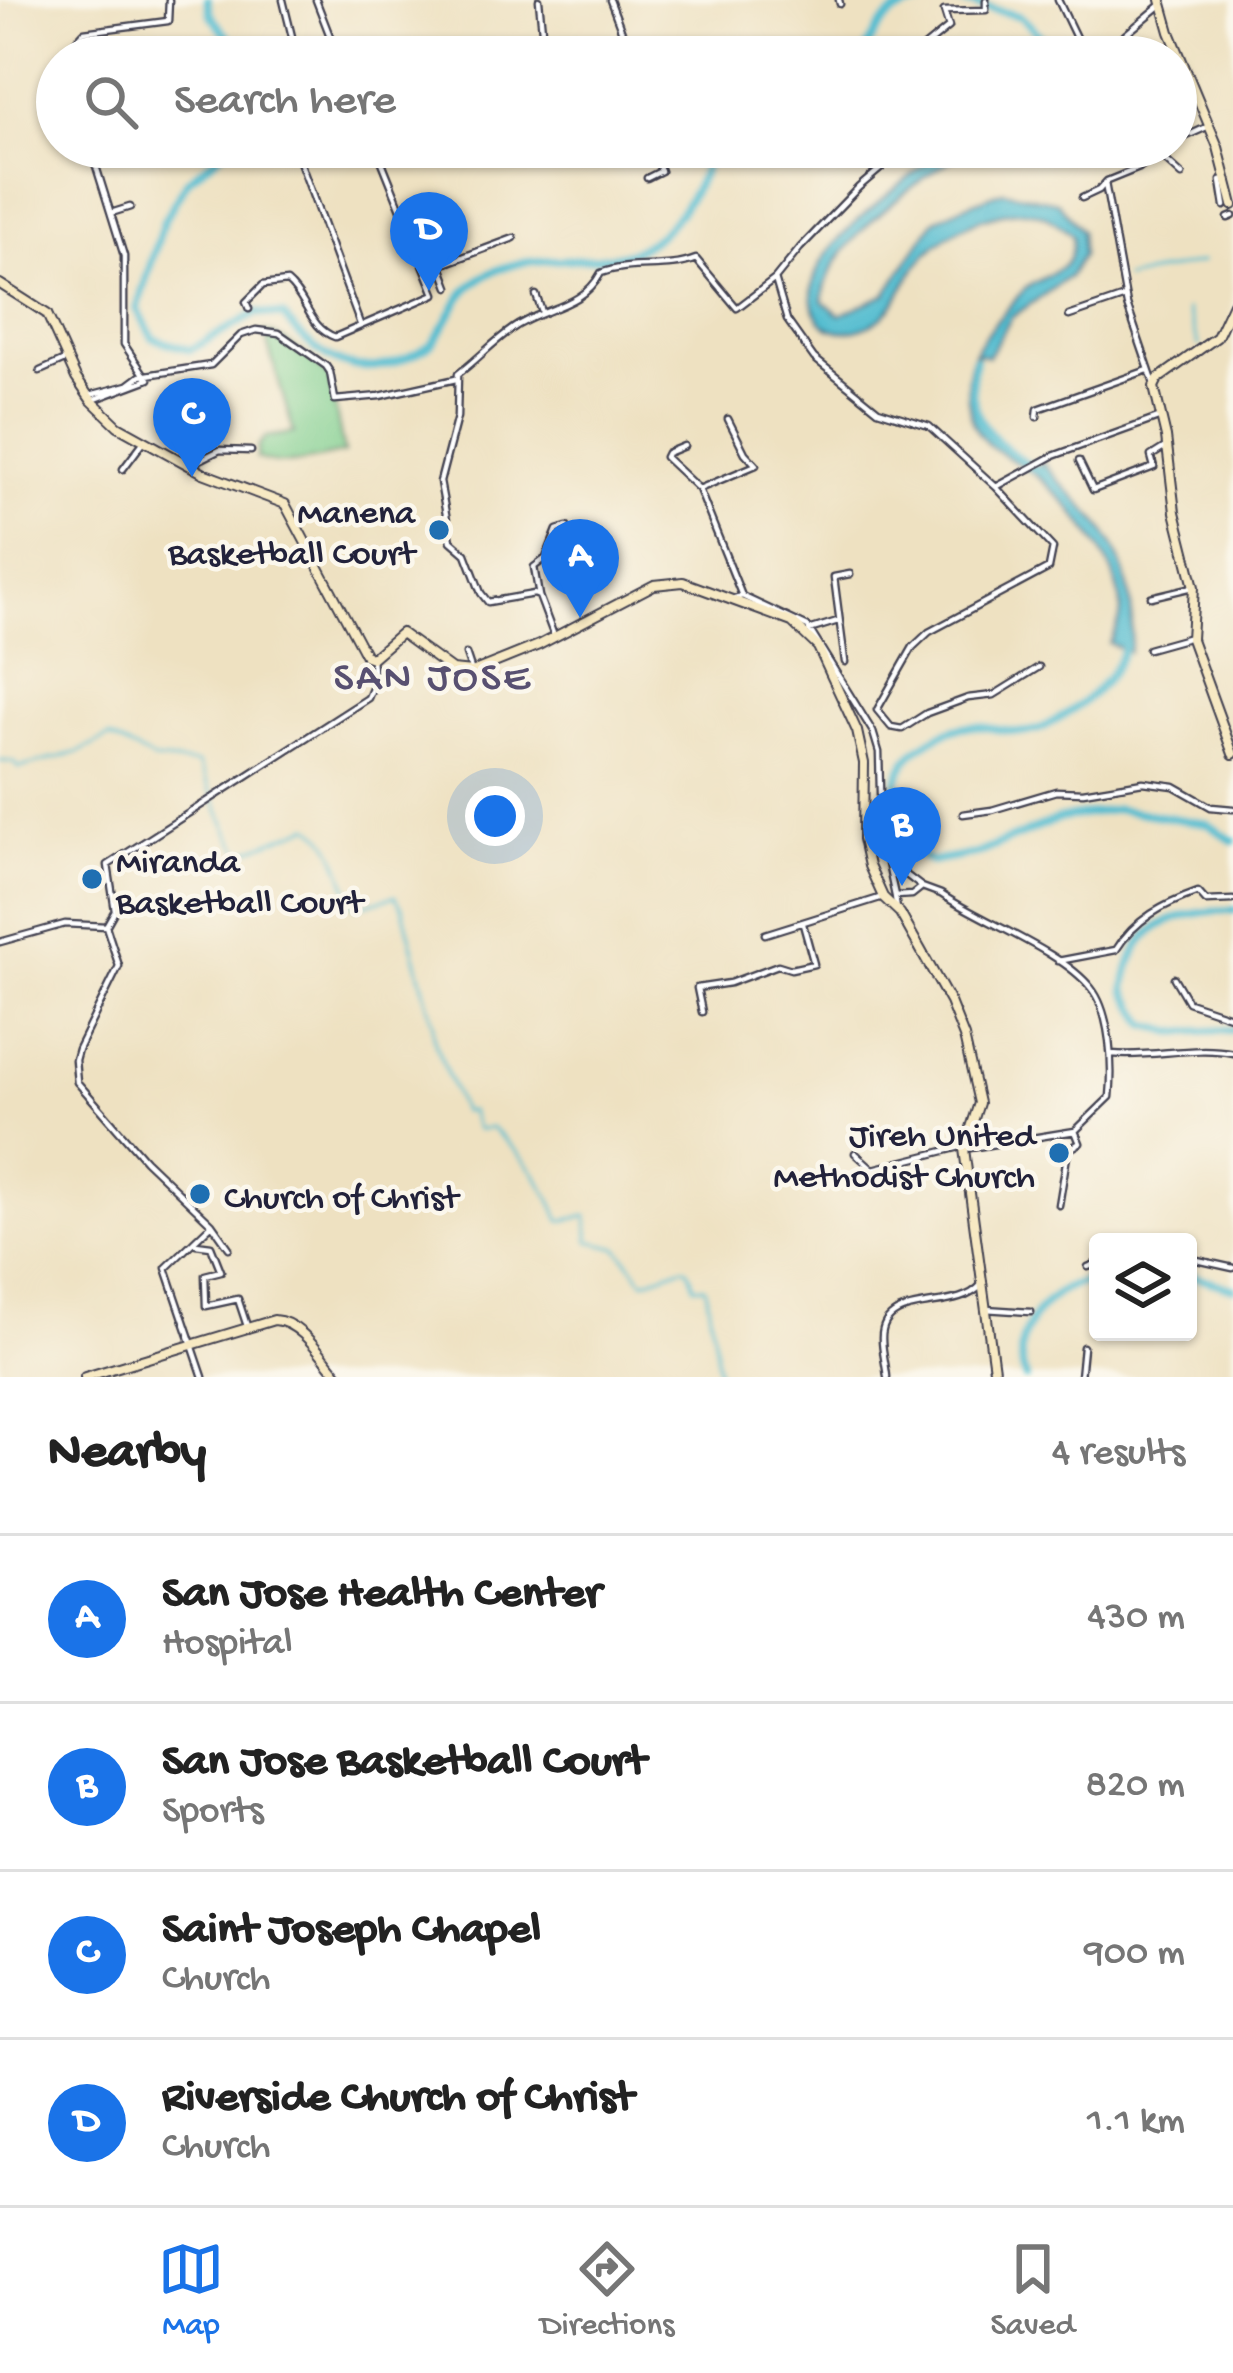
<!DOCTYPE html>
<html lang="en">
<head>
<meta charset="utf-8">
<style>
  :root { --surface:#fff; --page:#f2f2f2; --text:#222; --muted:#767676; --line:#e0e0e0; --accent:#1a73e8 }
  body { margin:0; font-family:"Gochi Hand",sans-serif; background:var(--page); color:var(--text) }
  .controls { position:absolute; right:36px; bottom:36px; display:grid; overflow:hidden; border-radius:12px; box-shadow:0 3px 9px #0004 }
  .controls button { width:108px; height:108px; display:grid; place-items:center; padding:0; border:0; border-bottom:3px solid var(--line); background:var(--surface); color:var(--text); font:60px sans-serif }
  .you { position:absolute; left:495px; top:816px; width:42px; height:42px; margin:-30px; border:9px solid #fff; border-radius:50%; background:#1a73e8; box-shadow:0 0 0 18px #1a73e833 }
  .badge { display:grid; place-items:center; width:78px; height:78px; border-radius:50%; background:var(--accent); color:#fff; font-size:39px; font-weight:700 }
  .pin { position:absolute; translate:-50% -99px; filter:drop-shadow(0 3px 6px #0008) }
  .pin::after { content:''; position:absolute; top:63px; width:42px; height:36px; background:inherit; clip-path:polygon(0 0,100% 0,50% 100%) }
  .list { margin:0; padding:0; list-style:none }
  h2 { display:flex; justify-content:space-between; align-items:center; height:156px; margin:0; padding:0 48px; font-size:51px }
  h2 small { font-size:39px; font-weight:400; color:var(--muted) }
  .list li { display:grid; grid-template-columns:78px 1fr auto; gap:36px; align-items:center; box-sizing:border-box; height:168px; padding:0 48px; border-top:3px solid var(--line) }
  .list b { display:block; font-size:45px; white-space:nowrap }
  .list p { margin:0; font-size:39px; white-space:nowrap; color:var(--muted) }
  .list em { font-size:39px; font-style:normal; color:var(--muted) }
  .icon { flex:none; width:66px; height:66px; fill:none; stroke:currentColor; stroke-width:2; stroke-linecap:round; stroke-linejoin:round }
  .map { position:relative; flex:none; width:1233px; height:1377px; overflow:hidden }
  .search { position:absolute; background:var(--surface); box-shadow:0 3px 9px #0004; left:36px; right:36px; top:36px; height:132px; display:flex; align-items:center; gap:30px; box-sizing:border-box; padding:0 42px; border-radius:66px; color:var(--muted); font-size:45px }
  .sheet { height:828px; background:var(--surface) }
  nav { display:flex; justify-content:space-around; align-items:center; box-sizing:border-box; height:168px; border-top:3px solid var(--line); background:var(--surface); font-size:33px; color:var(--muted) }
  nav a { display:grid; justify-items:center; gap:6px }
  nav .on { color:var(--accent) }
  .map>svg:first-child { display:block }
</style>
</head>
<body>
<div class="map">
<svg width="1233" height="1377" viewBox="0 0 1233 1377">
  <rect width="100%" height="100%" fill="#fbf7ec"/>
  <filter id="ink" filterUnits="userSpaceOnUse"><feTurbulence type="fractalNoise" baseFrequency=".00833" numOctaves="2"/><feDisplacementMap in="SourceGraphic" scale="24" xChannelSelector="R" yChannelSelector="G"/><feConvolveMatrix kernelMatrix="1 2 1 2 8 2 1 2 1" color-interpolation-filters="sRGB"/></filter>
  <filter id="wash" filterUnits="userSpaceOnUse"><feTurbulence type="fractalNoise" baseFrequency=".004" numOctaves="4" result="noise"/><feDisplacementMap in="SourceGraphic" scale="48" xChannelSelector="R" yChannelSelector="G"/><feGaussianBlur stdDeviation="2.7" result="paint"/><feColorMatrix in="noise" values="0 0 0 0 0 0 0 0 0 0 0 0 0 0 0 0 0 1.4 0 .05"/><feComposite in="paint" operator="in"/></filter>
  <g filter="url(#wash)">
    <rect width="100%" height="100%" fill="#eee1c1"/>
    <path fill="#7ecd8c" stroke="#507864" stroke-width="3" d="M264,332C284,333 313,362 329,376L344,453C315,459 284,470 257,458L258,447L266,437L294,433Z"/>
    <path fill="#54bdd0" stroke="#3b7086" stroke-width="3" d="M956,147H973C927,173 824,244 823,301L840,315L886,294L934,221L961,207L1003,191L1058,202L1081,231L1082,255L1069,277L1012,317L988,356L978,353C955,403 993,445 1033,468L1044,463C1058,483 1079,499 1095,519C1126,555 1138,607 1129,652L1109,643C1112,636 1119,625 1120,618C1129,572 1067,498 1033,473C1012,458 980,448 972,420C960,372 971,347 1004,313C1011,305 1020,292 1029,286C1052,271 1075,271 1072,236C1048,213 1031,206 998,214C962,223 928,244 910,277C898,297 892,314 869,325C825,347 799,308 819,267C837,229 906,182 939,152Z"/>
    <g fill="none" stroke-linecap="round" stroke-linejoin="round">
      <path stroke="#54bdd0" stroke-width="3" d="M1125,279L1202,262
        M1187,310L1199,345
        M0,761L14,762L19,768L79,752L109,737L155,760L198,764C209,784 229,841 243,852L310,826C339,841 341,881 356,907L395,896L403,909L433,1023L434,1040L462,1112L470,1111L477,1130L491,1128C525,1157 545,1181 560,1221L587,1216L590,1241L618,1248L644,1281L684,1267L688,1269L694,1286L705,1287
        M706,1289L716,1352
        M716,1355L719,1377"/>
      <path stroke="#54bdd0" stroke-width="8" d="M207,0L210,14L243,57
        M954,0L1020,16L1063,57
        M862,57C884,16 889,11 935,0
        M228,147L187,181L164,220L137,309L153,338L190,350L257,313L283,316C318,359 356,383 410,356C417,352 428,348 433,342C452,320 454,294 483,277C526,251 574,265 620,255C667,245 699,190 712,147
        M975,359C961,416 994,444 1038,471
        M1125,644C1113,684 1079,708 1044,727C1018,741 988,722 962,727C945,730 917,746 907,760C891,780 892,828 908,847C914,853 924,858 931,862L976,854L1059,819L1118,809L1208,824L1233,841
        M1233,910C1174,912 1132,924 1125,990L1147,1025L1174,1032L1233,1030
        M1188,1274L1233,1288
        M1026,1377C1011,1345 1032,1310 1060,1292C1070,1285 1086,1282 1098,1278"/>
    </g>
  </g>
  <g filter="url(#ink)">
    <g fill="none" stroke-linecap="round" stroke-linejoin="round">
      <g stroke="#413f4f" stroke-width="9">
        <path id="street" d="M283,0L297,57
          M316,0L338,57
          M610,0L625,40L627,57
          M839,0L840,4
          M1058,0L1081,48
          M1115,48L1125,35L1161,5
          M61,57L84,32L168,21L169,0
          M539,57L543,41L539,0
          M912,57L949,27L944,11L986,10V0
          M1176,103L1179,102
          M1176,141L1209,126
          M90,147L124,256V344L146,377
          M299,147L298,156L360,324
          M555,147L557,154
          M587,147L588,154
          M1123,147L1141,164
          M1159,154L1182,175
          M647,178L661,171L652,147
          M1105,183L1127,305L1154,384
          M1082,198L1099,190L1107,181L1139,168L1165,147
          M1225,206L1221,181L1226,180
          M111,213L130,207
          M1228,218L1233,216
          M441,266L449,287
          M428,270L514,238
          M775,279L787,320L814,358L878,410L929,426L996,487L1053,456L1161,417
          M536,295L542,312
          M249,309L246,302L263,285L287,282C307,298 309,328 335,337L435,294L376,147
          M1069,316L1125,297
          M40,371L67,359
          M90,395L128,385L140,376L211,365L241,335L256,330L279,333L326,366L330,372L335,400L380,396L456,379
          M93,400L149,379
          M1037,417L1038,409L1148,370
          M684,446L667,453L665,457L699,489L742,596
          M1079,461L1093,490L1154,467L1151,456L1167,446
          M192,464L220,450L251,451
          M123,469L144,441
          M996,487L1053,548L1049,568L929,632L913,647L877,710L891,727L902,729L927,713L968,698L994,695L1039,667
          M699,489L756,465L745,453L728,419
          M539,596L534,594L488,602L481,593L466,554L451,541L440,482L457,417L458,374C477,360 493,342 512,329C542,307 582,309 601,273C632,261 666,271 696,259L737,308L775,279L800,248L859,187L906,147
          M1151,597L1193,587
          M731,599L742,596L808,627L873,732L879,752L881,831L895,896
          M809,630L838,621
          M554,636L539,596L534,567L546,558L557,530L567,527
          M1148,649L1191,637
          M466,654L472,672
          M845,662L834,577L850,574
          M963,814L992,810L1056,791L1083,792L1143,782L1174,786L1211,807L1233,809
          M888,861L922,887
          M897,910L895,896L912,895L922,887L941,894C982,922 1062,951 1091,988C1111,1013 1113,1067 1110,1097L1075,1131L1080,1143L1068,1150L1059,1205
          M106,926L119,966L78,1049L75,1060L77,1082L145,1160L212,1224L229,1248
          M765,934L883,897
          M0,942L65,924L106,926L115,910L108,865L368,698L374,684L372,658
          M1058,961L1116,950C1135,919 1164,904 1198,892L1206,901L1233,900
          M1174,978L1188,1002L1233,1017
          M702,1012L697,988L730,983L778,965L791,969L814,964L803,924
          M1112,1054C1153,1058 1193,1045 1233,1053
          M964,1149L1075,1131
          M855,1153L873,1169L964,1146
          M196,1244L211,1246L221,1271L205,1275L206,1306L238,1299L248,1329
          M1188,1258L1233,1268
          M1088,1267L1098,1263
          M985,1309L1031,1312
          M203,1377L166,1268L212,1224
          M887,1377C886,1365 882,1351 882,1339C881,1290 956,1315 981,1285
          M1080,1377L1083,1347"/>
      </g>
      <g stroke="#413f4f" stroke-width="12">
        <path id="secondary" d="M1161,0L1170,32L1218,147L1233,205
          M0,284L47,314L76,378L91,400L118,426L203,473L285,504L366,656L372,658L401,633L452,670L472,672L539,645L654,585L683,582L792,622L818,647L857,731L864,763L863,839L869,866L883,897L900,913L950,1002L964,1037L979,1103L964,1149L995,1377
          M1233,303L1217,337L1158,379L1154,387L1166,437L1175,512L1194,587L1191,639L1233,754
          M85,1377L274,1320C301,1321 323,1358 340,1377"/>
      </g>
      <use href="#street" stroke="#fff" stroke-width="4.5"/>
      <use href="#secondary" stroke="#f7e9c3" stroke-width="8"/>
    </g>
  </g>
  <g fill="#1f6fb2" stroke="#fbf7ec" stroke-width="4.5">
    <circle cx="439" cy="530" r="12"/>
    <circle cx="92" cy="879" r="12"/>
    <circle cx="1059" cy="1153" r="12"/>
    <circle cx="200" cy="1194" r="12"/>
  </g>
  <g text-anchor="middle" stroke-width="9" stroke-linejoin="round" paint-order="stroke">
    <g font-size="36" fill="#22223b" stroke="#fbf7ec" text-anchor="end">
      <text x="415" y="522">Manena<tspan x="415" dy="41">Basketball Court</tspan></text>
      <text x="116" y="871" text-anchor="start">Miranda<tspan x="116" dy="41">Basketball Court</tspan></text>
      <text x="1035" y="1145">Jireh United<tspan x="1035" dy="41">Methodist Church</tspan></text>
      <text x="224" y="1207" text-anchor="start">Church of Christ</text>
    </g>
    <g font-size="42" letter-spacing="3" fill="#585071" stroke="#fbf7ec">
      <text x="433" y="688">SAN JOSE</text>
    </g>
  </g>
</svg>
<div class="controls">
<button><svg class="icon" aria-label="layers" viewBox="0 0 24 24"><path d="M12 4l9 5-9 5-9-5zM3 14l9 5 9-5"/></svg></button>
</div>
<div class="you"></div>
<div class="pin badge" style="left:580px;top:618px">A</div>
<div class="pin badge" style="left:902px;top:886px">B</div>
<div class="pin badge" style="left:192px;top:477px">C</div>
<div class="pin badge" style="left:429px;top:291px">D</div>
<div class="search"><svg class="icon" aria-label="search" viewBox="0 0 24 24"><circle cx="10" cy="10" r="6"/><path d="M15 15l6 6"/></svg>Search here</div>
</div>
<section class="sheet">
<h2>Nearby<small>4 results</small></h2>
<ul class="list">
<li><span class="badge">A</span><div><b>San Jose Health Center</b><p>Hospital</p></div><em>430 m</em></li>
<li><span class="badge">B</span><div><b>San Jose Basketball Court</b><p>Sports</p></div><em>820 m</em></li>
<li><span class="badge">C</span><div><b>Saint Joseph Chapel</b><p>Church</p></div><em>900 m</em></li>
<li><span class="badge">D</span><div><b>Riverside Church of Christ</b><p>Church</p></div><em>1.1 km</em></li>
</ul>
</section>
<nav>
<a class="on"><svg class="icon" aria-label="map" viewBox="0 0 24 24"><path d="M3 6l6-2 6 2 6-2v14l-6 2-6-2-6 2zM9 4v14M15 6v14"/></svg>Map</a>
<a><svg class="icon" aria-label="directions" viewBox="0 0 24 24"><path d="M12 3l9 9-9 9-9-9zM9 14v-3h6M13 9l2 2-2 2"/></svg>Directions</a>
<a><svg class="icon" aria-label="saved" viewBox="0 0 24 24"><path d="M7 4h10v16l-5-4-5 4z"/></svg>Saved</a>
</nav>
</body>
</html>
